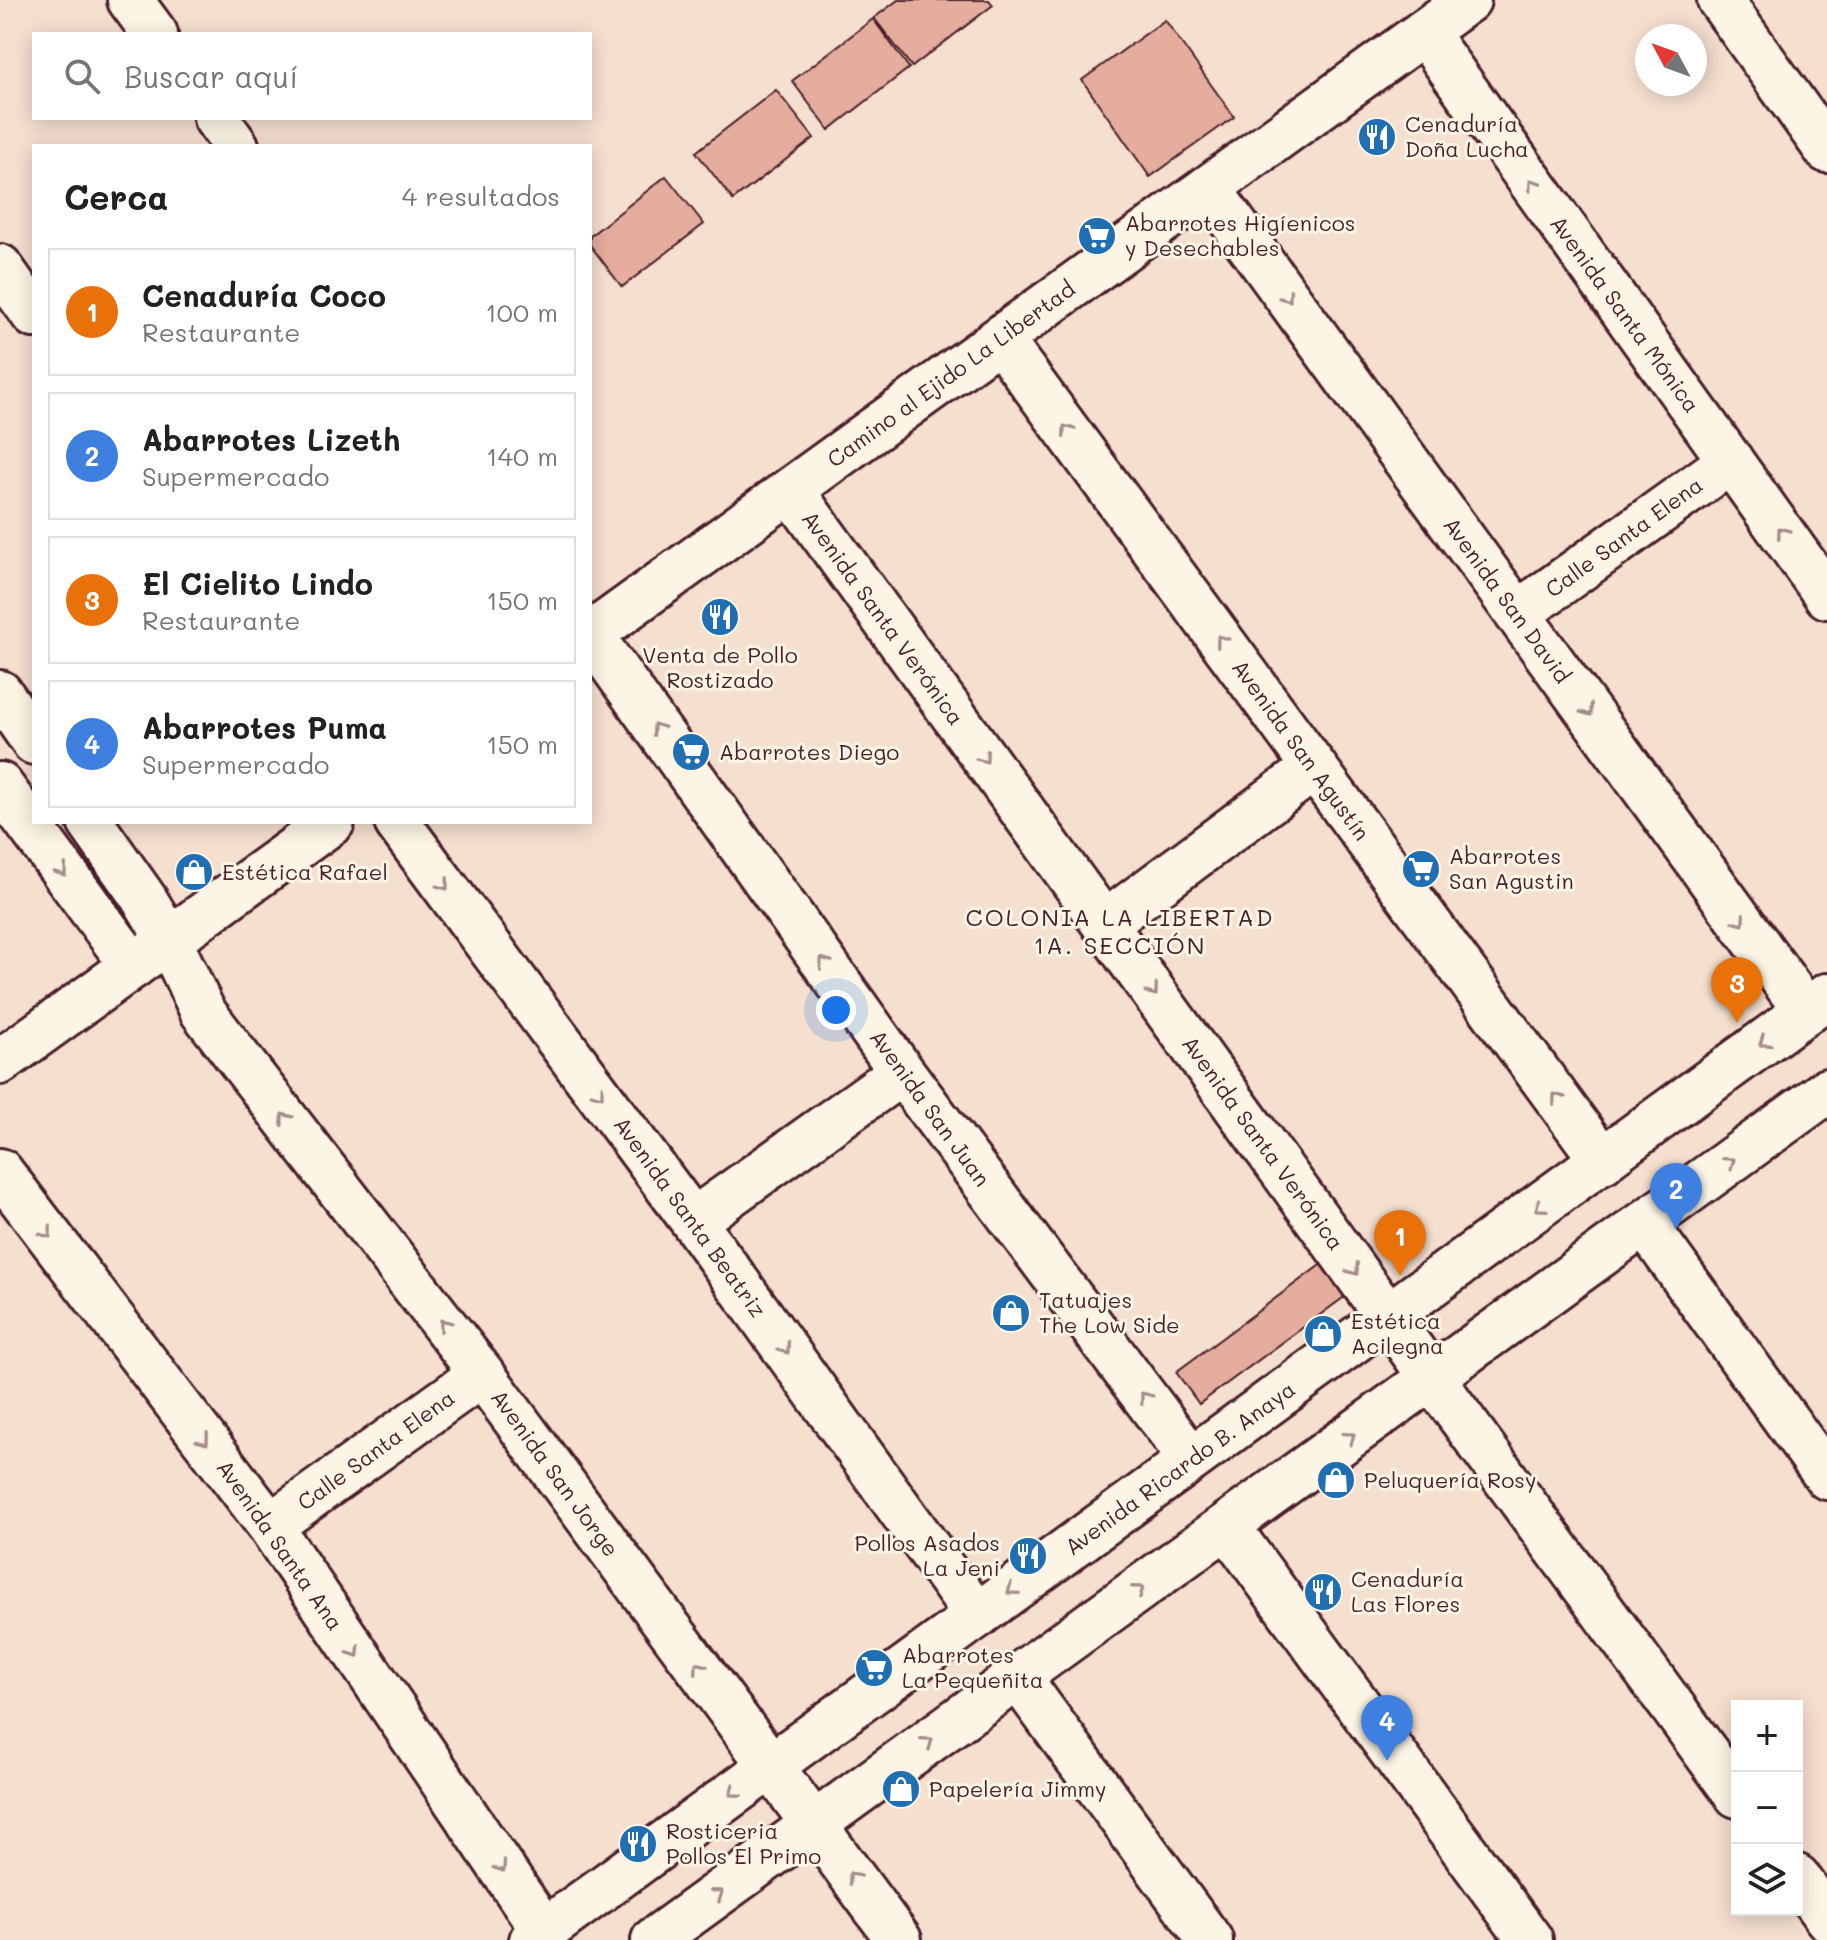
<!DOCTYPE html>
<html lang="es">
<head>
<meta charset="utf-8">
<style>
  :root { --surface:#fff; --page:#f2f2f2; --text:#202124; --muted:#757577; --line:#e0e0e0; --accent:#1f6fb2 }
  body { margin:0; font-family:Mali,sans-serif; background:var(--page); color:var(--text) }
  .controls { position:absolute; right:24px; bottom:24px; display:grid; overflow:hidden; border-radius:0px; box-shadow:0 4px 20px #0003 }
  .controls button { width:72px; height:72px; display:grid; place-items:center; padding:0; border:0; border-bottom:2px solid var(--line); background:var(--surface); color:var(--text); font:40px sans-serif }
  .compass { position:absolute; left:1635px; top:24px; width:72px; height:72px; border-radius:50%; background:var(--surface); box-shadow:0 4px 20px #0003; rotate:311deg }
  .you { position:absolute; left:836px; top:1010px; width:28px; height:28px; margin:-20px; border:6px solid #fff; border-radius:50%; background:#1a73e8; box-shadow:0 0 0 12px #1a73e833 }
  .badge { display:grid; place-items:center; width:52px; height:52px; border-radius:50%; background:var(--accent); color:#fff; font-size:26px; font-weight:700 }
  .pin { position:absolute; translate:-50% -66px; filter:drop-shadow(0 2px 4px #0008) }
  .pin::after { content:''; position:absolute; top:42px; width:28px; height:24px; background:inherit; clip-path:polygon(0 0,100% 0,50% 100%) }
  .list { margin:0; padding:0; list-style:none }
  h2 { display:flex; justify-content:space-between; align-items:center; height:104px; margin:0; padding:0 32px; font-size:34px }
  h2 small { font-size:26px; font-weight:400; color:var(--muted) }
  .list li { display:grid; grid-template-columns:52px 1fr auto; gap:24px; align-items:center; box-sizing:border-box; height:128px; margin:0 16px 16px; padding:0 16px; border:2px solid var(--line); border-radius:0px }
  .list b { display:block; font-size:30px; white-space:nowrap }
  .list p { margin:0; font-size:26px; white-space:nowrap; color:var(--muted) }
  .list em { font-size:26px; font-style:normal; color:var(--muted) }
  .icon { flex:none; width:44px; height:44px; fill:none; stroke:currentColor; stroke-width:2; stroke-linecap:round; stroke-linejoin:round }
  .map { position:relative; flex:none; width:1827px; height:1940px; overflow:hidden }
  .search { position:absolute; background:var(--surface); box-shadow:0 4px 20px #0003; left:32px; top:32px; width:560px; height:88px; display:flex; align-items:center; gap:20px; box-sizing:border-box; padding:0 28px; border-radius:0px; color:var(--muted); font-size:30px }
  .panel { position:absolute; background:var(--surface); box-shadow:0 4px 20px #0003; left:32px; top:144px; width:560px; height:680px; border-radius:0px }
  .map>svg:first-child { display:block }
</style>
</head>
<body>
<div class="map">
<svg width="1827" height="1940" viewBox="0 0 1827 1940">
  <rect width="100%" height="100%" fill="#f5dfcf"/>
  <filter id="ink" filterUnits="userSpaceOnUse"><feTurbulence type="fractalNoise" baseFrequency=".0125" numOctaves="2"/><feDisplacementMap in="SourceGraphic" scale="16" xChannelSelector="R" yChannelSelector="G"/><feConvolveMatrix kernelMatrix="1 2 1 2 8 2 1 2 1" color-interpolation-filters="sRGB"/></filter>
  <g filter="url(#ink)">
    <path fill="#e5ad9d" stroke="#4a1f2b" stroke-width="2" d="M898,0H989L993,5L912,67L874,18Z
      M873,19L909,68L829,130L792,81Z
      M1165,20L1234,117L1150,177L1082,80Z
      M776,90L814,138L733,200L696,152Z
      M666,176L704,224L622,287L590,245V236Z
      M1323,1263L1347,1295L1199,1404L1176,1372Z"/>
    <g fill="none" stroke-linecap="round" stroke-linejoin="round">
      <g stroke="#4a1f2b" stroke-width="50">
        <path id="minor" d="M130,0L155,34
          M1720,0L1827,150
          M1424,32L1827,596
          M216,118L236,146
          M1208,188L1806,1011
          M0,267L34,315
          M1000,339L1603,1161
          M791,490L1432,1378L1737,1795
          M1517,614L1731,461
          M590,634L902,1072L1191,1459
          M397,822L693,1221L977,1616
          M1104,924L1314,768
          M169,940L203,1012L482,1374L899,1940
          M0,1171L270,1526L544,1931
          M693,1221L902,1072
          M1645,1224L1827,1477
          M270,1526L482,1374
          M1227,1526L1530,1940
          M1018,1677L1210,1940
          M1797,1877L1827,1918"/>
      </g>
      <g stroke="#4a1f2b" stroke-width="50">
        <path id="tertiary" d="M0,693L34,742
          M0,785L133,966
          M90,822L145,900L169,940
          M532,1940L1827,996
          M654,1940L1827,1091"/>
      </g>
      <g stroke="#4a1f2b" stroke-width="50">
        <path id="secondary" d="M590,635L1468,0
          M0,1062L332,822"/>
      </g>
      <use href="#minor" stroke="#fcf5e5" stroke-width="44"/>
      <use href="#tertiary" stroke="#fcf5e5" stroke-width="44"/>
      <use href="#secondary" stroke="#fcf5e5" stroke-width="44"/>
    </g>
    <defs><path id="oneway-chevron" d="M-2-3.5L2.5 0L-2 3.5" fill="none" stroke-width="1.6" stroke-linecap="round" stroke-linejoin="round" transform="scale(2)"/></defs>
    <g stroke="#a38a88">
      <use href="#oneway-chevron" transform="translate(1533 184) rotate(-126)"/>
      <use href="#oneway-chevron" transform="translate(1287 297) rotate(54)"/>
      <use href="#oneway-chevron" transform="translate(1067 430) rotate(-126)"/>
      <use href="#oneway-chevron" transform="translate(1782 532) rotate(-126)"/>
      <use href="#oneway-chevron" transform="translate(1221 640) rotate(-126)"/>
      <use href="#oneway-chevron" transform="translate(1588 711) rotate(54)"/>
      <use href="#oneway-chevron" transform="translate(657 728) rotate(-125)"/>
      <use href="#oneway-chevron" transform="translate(984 758) rotate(54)"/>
      <use href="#oneway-chevron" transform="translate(62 871) rotate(54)"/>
      <use href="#oneway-chevron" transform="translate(444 885) rotate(53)"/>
      <use href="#oneway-chevron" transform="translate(1740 921) rotate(54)"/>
      <use href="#oneway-chevron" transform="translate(824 962) rotate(-125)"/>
      <use href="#oneway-chevron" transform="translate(1153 991) rotate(54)"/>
      <use href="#oneway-chevron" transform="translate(1764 1042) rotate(144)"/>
      <use href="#oneway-chevron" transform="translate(599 1093) rotate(53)"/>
      <use href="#oneway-chevron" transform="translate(1557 1098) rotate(-126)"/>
      <use href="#oneway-chevron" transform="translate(285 1118) rotate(-128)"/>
      <use href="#oneway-chevron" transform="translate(1730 1162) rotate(-36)"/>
      <use href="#oneway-chevron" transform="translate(1540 1207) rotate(144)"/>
      <use href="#oneway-chevron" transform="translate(47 1233) rotate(53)"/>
      <use href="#oneway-chevron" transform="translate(1354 1270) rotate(54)"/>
      <use href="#oneway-chevron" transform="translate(444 1324) rotate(-128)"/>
      <use href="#oneway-chevron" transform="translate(785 1349) rotate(54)"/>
      <use href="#oneway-chevron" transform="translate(1145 1397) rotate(-127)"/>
      <use href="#oneway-chevron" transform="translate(1350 1437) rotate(-36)"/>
      <use href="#oneway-chevron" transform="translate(204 1440) rotate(53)"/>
      <use href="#oneway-chevron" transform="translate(1012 1590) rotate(144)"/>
      <use href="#oneway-chevron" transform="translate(1139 1590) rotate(-36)"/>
      <use href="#oneway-chevron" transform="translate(355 1652) rotate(56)"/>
      <use href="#oneway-chevron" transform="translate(699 1667) rotate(-126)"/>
      <use href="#oneway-chevron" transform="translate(928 1742) rotate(-36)"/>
      <use href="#oneway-chevron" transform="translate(734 1792) rotate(144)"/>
      <use href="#oneway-chevron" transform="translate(501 1867) rotate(56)"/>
      <use href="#oneway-chevron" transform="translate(853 1877) rotate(-126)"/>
      <use href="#oneway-chevron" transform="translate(718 1894) rotate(-36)"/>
    </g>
  </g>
  <defs>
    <g id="restaurant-disc" transform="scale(2)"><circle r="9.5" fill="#1f6fb2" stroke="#fcf5e5"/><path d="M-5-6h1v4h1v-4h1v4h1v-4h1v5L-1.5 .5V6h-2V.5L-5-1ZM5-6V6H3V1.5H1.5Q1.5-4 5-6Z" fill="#fff"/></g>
    <g id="supermarket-disc" transform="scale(2)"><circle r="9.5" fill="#1f6fb2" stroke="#fcf5e5"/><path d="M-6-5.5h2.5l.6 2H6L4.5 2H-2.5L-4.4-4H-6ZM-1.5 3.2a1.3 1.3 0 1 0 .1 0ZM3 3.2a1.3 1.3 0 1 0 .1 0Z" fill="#fff"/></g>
    <g id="shop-disc" transform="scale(2)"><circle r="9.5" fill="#1f6fb2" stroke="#fcf5e5"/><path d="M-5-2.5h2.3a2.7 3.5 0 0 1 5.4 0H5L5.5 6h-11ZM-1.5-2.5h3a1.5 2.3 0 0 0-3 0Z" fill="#fff"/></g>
  </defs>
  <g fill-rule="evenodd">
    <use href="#restaurant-disc" x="1377" y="137"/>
    <use href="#supermarket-disc" x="1097" y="236"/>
    <use href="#restaurant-disc" x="720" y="617"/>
    <use href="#supermarket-disc" x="691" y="752"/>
    <use href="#supermarket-disc" x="1421" y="869"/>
    <use href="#shop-disc" x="194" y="872"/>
    <use href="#shop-disc" x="1011" y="1313"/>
    <use href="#shop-disc" x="1323" y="1334"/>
    <use href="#shop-disc" x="1336" y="1480"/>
    <use href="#restaurant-disc" x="1028" y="1556"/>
    <use href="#restaurant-disc" x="1323" y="1592"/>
    <use href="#supermarket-disc" x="874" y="1668"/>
    <use href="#shop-disc" x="901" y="1789"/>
    <use href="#restaurant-disc" x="638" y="1844"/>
  </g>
  <g text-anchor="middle" stroke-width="6" stroke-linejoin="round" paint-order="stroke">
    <g font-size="22" fill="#4a1f2b" stroke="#fcf5e5" text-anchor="start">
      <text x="1405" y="132">Cenaduría<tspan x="1405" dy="25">Doña Lucha</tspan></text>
      <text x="1125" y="231">Abarrotes Higíenicos<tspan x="1125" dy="25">y Desechables</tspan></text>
      <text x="720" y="663" text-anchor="middle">Venta de Pollo<tspan x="720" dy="25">Rostizado</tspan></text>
      <text x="719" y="760">Abarrotes Diego</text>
      <text x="1449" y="864">Abarrotes<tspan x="1449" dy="25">San Agustin</tspan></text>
      <text x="222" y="880">Estética Rafael</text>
      <text x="1039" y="1308">Tatuajes<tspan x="1039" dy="25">The Low Side</tspan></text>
      <text x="1351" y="1329">Estética<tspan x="1351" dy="25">Acilegna</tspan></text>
      <text x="1364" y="1488">Peluquería Rosy</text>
      <text x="1000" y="1551" text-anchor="end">Pollos Asados<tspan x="1000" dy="25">La Jeni</tspan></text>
      <text x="1351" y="1587">Cenaduría<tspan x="1351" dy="25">Las Flores</tspan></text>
      <text x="902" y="1663">Abarrotes<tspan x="902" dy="25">La Pequeñita</tspan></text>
      <text x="929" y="1797">Papelería Jimmy</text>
      <text x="666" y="1839">Rosticeria<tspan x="666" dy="25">Pollos El Primo</tspan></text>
    </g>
    <g font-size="22" fill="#4a1f2b" stroke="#fcf5e5">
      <text transform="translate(1625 314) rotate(54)" y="8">Avenida Santa Mónica</text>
      <text transform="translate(951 374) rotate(-36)" y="8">Camino al Ejido La Libertad</text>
      <text transform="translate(1624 537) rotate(-36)" y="8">Calle Santa Elena</text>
      <text transform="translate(1507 600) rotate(54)" y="8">Avenida San David</text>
      <text transform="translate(883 618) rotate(54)" y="8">Avenida Santa Verónica</text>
      <text transform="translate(1301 750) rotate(54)" y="8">Avenida San Agustín</text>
      <text transform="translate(930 1108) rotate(54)" y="8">Avenida San Juan</text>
      <text transform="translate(1263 1143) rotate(54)" y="8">Avenida Santa Verónica</text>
      <text transform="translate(690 1217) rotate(54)" y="8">Avenida Santa Beatriz</text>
      <text transform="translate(376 1450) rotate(-36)" y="8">Calle Santa Elena</text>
      <text transform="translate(1180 1468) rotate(-36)" y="8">Avenida Ricardo B. Anaya</text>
      <text transform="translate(555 1473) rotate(54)" y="8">Avenida San Jorge</text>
      <text transform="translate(280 1545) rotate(55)" y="8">Avenida Santa Ana</text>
    </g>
    <g font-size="24" letter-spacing="2" fill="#4a1f2b" stroke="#fcf5e5">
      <text x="1120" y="926">COLONIA LA LIBERTAD<tspan x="1120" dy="28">1A. SECCIÓN</tspan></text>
    </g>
  </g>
</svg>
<div class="controls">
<button>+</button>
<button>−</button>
<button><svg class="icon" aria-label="layers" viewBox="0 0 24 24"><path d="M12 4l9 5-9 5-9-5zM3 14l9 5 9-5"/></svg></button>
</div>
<svg class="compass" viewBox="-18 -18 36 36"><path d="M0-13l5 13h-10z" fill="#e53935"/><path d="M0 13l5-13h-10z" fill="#757577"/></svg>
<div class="you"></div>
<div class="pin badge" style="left:1400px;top:1276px;background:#e8710a">1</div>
<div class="pin badge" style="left:1676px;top:1229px;background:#3f7fe0">2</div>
<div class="pin badge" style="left:1737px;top:1023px;background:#e8710a">3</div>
<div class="pin badge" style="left:1387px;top:1761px;background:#3f7fe0">4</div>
<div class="search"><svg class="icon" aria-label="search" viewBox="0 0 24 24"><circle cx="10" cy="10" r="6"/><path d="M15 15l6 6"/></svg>Buscar aquí</div>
<section class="panel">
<h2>Cerca<small>4 resultados</small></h2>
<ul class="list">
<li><span class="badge" style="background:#e8710a">1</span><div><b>Cenaduría Coco</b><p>Restaurante</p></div><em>100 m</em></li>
<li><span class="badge" style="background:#3f7fe0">2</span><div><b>Abarrotes Lizeth</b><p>Supermercado</p></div><em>140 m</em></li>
<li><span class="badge" style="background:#e8710a">3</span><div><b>El Cielito Lindo</b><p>Restaurante</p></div><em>150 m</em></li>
<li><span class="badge" style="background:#3f7fe0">4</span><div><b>Abarrotes Puma</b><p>Supermercado</p></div><em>150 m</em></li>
</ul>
</section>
</div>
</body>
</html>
